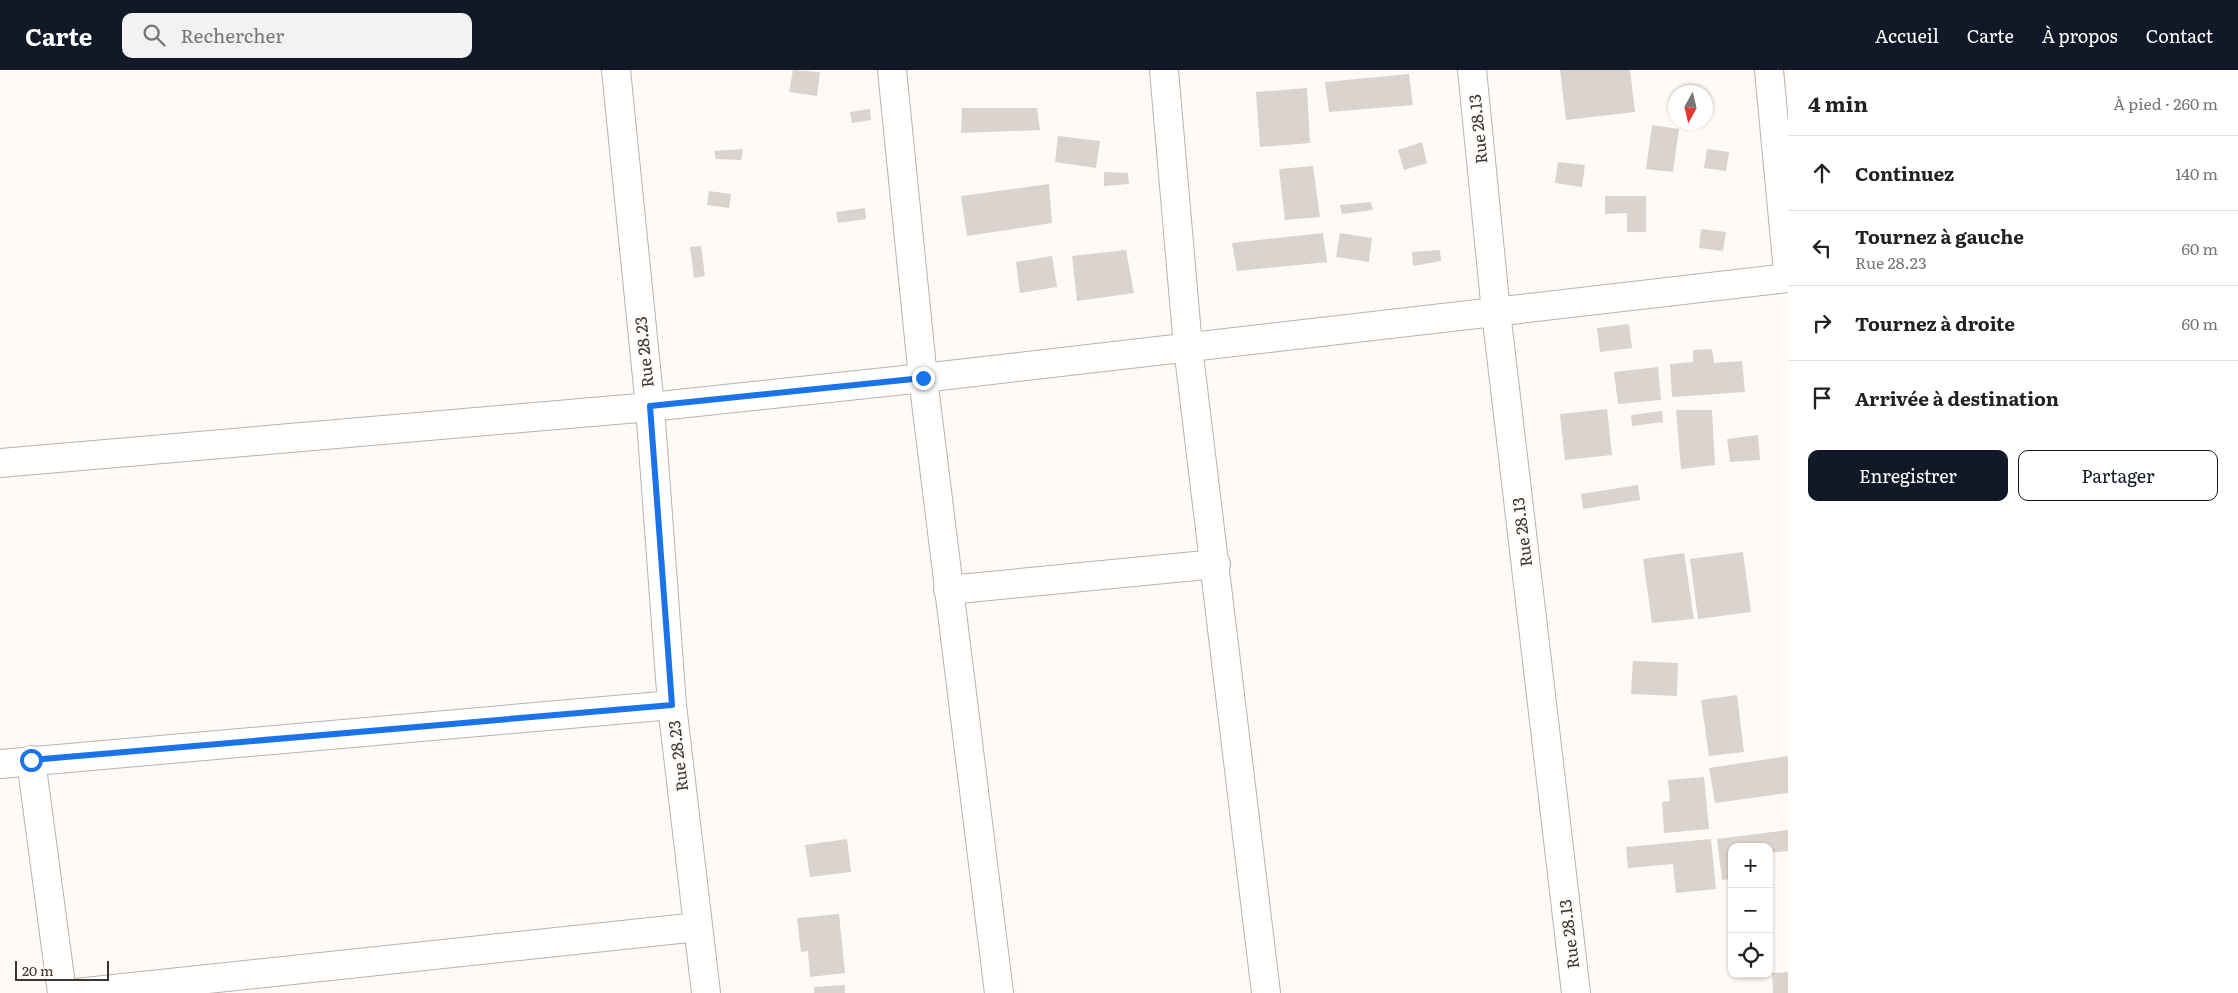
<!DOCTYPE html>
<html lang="fr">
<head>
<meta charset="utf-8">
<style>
  :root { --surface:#fff; --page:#f2f2f2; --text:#222; --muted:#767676; --line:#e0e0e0; --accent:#111827 }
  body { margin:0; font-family:Literata,serif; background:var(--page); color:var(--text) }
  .controls { position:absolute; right:15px; bottom:15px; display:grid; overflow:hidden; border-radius:10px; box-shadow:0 1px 4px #0004 }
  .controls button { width:45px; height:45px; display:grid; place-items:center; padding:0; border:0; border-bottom:1px solid var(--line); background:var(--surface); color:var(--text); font:25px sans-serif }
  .compass { position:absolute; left:1668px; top:15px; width:45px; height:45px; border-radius:50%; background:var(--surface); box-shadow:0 1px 4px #0004; rotate:188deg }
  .scale { position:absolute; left:15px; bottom:12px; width:94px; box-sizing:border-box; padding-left:5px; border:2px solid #383533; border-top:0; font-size:14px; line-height:18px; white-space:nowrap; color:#383533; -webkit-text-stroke:4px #fffaf6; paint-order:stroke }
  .stop { position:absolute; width:15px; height:15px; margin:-11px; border:4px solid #1a73e8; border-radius:50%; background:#fff }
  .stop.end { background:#1a73e8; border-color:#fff; box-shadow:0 1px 5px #0008 }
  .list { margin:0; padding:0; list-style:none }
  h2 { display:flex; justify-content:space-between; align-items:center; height:65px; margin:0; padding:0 20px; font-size:21px }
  h2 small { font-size:16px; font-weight:400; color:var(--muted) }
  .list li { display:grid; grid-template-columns:32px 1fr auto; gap:15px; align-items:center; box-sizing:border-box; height:75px; padding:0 20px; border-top:1px solid var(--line) }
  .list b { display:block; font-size:19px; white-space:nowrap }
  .list p { margin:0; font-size:16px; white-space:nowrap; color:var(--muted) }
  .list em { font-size:16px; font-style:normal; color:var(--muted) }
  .actions { display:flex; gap:10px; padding:15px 20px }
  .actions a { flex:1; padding:11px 0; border:1px solid var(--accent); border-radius:10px; text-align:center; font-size:18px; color:var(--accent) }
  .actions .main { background:var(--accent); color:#fff }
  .icon { flex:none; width:28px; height:28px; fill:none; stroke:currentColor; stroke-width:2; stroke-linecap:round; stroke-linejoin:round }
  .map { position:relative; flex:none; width:1788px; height:923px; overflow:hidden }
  header { display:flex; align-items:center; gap:30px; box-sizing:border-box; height:70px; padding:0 25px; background:var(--accent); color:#fff }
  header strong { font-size:24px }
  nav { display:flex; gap:28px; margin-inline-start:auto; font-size:18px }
  .search { width:350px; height:45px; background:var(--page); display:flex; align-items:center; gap:12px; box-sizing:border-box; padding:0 18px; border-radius:10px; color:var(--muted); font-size:19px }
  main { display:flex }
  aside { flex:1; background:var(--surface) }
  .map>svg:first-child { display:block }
</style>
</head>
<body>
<header>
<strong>Carte</strong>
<div class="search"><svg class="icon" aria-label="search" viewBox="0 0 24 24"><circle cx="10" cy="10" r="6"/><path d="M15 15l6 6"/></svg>Rechercher</div>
<nav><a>Accueil</a><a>Carte</a><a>À propos</a><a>Contact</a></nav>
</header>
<main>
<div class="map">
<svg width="1788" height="923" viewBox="0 0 1788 923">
  <rect width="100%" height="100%" fill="#fffaf6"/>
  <path fill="#dbd3cd" d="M793,0L820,2L817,26L789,22Z
    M1560,0H1630L1635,42L1566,50Z
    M1409,4L1413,35L1329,42L1325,12Z
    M1307,18L1310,73L1260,77L1256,22Z
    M962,38H1037L1040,60L961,63Z
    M870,39L871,50L852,53L850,42Z
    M1652,55L1679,59L1673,102L1646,99Z
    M1058,66L1100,71L1096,98L1055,92Z
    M1422,72L1427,93L1404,100L1398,80Z
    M743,79L741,90L716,89L714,81Z
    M1707,79L1729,82L1726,101L1704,98Z
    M1558,92L1585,95L1582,117L1555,113Z
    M1313,96L1320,147L1285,150L1279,99Z
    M1104,102L1128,103L1129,114L1104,116Z
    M1049,114L1052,153L967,166L961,126Z
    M709,121L731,124L729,138L707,135Z
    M1605,126H1646V162H1627V143L1605,144Z
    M1371,132L1373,140L1342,144L1340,135Z
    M865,138L866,149L838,153L836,142Z
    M1701,159L1726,162L1723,181L1699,178Z
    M1323,163L1327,192L1237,201L1232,173Z
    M1340,163L1372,168L1369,192L1336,187Z
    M701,176L705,206L694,208L690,177Z
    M1126,180L1134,223L1077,231L1072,186Z
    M1440,180L1441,191L1413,196L1412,182Z
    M1052,186L1057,217L1020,223L1016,192Z
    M1629,254L1632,278L1600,282L1597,258Z
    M1712,279L1714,293L1742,291L1745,322L1672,327L1670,294L1693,292V280Z
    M1658,297L1661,330L1618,334L1614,302Z
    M1607,339L1612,385L1565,390L1560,344Z
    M1676,340H1712L1715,395L1681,399Z
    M1662,341L1663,352L1632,356L1631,345Z
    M1758,365L1760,390L1730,392L1727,369Z
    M1638,415L1640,430L1583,439L1581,424Z
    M1743,482L1751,542L1698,549L1690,489Z
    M1684,483L1694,549L1652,553L1643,489Z
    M1633,591L1678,593L1677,626L1631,624Z
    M1737,625L1744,682L1709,686L1701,630Z
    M1788,686V723L1715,733L1709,698Z
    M1704,707L1709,759L1664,763L1662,732L1670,731L1668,710Z
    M1788,760V781L1769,783V777H1732V809L1722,810L1717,769Z
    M847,769L851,802L810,807L805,775Z
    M1711,769L1716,819L1676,823L1673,794L1628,798L1626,777Z
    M839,844L845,903L810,907L808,881L801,882L797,848Z
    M1788,902V923H1773L1772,903Z
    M845,915V923H814V917Z"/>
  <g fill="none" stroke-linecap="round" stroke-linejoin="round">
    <g stroke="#b9b1ac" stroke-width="30">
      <path id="minor" d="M616,0L650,337L672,635L706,923
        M892,0L923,308L999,923
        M1164,0L1188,277L1266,923
        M1472,0L1496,242L1576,923
        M1769,0L1788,202
        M0,393L650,337L923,308L1788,208
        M948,520L1216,494
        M31,690L62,923
        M0,694L672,635
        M76,923L698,857"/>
    </g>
    <use href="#minor" stroke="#fff" stroke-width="28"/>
  </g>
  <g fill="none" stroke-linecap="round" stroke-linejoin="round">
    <path stroke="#1a73e8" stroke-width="6" d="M31,690L672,635L650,336L923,308"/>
  </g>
  <g text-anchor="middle" stroke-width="4" stroke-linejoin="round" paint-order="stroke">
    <g font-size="16" fill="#383533" stroke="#fffaf6">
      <text transform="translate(1478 59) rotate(-96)" y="6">Rue 28.13</text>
      <text transform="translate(644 282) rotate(-96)" y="6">Rue 28.23</text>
      <text transform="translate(1522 462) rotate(-97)" y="6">Rue 28.13</text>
      <text transform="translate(678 686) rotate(-97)" y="6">Rue 28.23</text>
      <text transform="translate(1569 864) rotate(-97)" y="6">Rue 28.13</text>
    </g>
  </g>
</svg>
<div class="controls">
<button>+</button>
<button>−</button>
<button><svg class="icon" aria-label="locate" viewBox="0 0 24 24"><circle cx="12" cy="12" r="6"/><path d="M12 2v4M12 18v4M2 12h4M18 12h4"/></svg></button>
</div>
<svg class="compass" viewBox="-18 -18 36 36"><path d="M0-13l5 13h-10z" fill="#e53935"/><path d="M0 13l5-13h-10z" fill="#767676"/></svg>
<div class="scale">20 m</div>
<div class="stop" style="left:31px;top:690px"></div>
<div class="stop end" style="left:923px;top:308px"></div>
</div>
<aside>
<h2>4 min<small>À pied · 260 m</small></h2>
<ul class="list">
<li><svg class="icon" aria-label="ahead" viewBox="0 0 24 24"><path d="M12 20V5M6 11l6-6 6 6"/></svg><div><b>Continuez</b></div><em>140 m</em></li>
<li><svg class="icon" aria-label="left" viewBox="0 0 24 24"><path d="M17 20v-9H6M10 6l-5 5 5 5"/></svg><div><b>Tournez à gauche</b><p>Rue 28.23</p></div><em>60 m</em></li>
<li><svg class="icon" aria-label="right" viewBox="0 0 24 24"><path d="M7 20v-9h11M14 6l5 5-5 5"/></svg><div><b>Tournez à droite</b></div><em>60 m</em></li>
<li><svg class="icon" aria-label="arrive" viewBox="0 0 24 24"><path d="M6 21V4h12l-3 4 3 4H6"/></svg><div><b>Arrivée à destination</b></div></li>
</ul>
<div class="actions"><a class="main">Enregistrer</a><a>Partager</a></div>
</aside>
</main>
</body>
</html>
